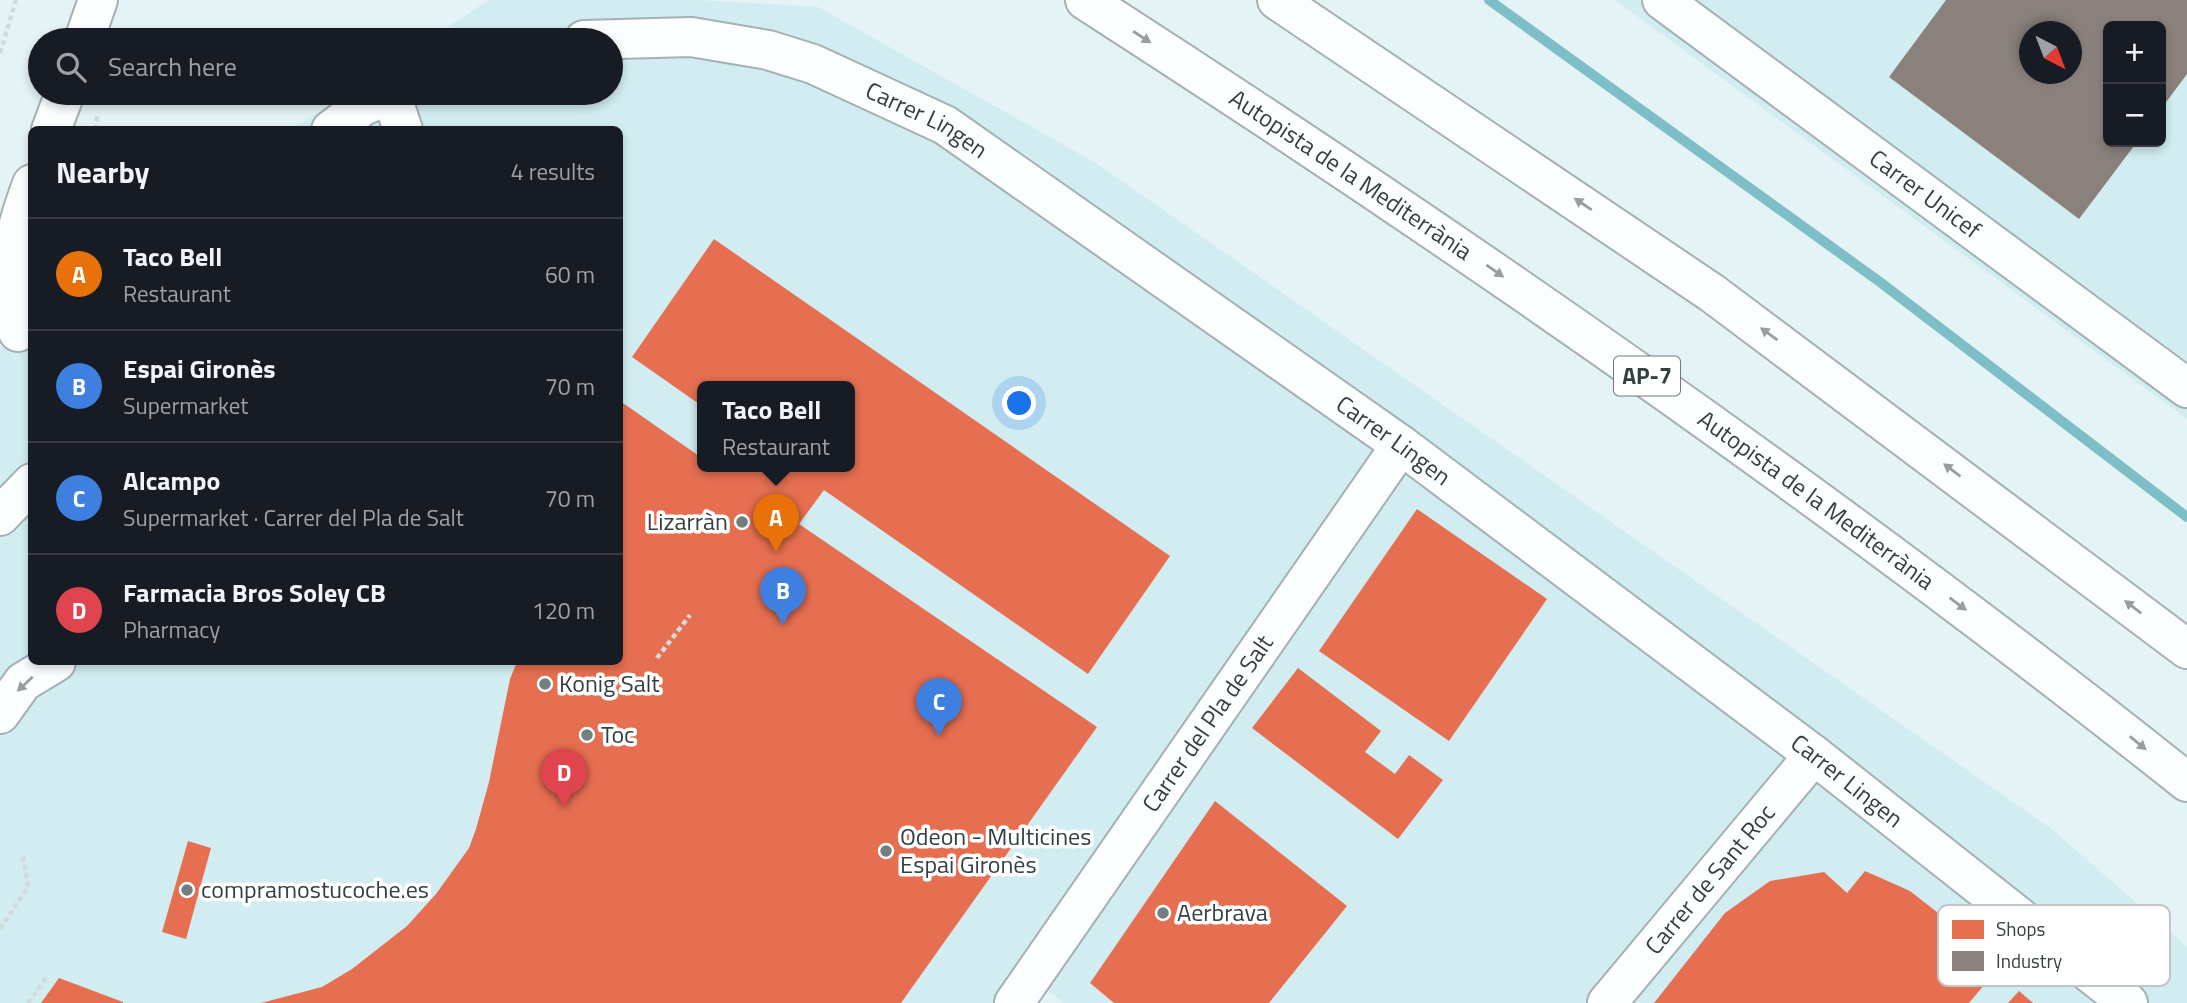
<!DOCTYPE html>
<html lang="en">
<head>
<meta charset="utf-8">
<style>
  :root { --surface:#171b24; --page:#242831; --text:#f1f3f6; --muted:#9ea1a6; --line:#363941; --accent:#ea580c }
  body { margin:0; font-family:"Titillium Web",sans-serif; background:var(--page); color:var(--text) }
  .controls { position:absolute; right:21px; top:21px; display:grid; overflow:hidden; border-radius:10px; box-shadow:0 4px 10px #0003 }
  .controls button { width:63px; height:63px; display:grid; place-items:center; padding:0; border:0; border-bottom:2px solid var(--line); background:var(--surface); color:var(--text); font:35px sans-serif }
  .compass { position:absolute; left:2019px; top:21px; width:63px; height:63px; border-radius:50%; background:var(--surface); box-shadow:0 4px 10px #0003; rotate:138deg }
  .you { position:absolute; left:1020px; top:404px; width:24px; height:24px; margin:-18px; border:5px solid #fff; border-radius:50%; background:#1a73e8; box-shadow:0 0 0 10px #1a73e833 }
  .badge { display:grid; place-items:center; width:46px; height:46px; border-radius:50%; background:var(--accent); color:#fff; font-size:23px; font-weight:700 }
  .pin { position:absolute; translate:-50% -58px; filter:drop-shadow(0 2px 4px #0008) }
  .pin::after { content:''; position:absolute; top:37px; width:24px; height:21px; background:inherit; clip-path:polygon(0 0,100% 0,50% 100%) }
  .popup { position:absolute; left:697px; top:381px; width:158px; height:91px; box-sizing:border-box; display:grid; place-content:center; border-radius:10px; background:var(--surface); filter:drop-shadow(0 2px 5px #0005); font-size:23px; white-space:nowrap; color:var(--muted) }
  .popup b { font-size:26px; color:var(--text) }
  .popup::after { content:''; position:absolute; left:50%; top:100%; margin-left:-14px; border:14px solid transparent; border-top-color:var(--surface) }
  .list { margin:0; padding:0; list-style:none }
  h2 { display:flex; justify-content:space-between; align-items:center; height:91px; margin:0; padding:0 28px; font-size:30px }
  h2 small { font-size:23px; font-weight:400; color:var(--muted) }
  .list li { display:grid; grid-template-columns:46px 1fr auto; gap:21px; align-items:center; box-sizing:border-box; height:112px; padding:0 28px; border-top:2px solid var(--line) }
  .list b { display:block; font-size:26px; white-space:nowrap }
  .list p { margin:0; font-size:23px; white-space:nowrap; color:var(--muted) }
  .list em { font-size:23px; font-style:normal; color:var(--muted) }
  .icon { flex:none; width:38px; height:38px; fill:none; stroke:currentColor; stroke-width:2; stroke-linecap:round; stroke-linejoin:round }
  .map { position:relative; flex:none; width:2187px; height:1003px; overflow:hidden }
  .search { position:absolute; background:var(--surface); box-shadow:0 4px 10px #0003; left:28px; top:28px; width:595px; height:77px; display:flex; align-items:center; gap:18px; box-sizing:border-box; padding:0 24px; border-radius:38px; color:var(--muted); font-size:26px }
  .panel { position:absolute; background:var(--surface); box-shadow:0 4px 10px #0003; left:28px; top:126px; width:595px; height:539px; border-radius:10px }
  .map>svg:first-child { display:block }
</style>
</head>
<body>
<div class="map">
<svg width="2187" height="1003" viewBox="0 0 2187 1003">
  <rect width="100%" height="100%" fill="#e4f3f6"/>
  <g fill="#d1edf1" fill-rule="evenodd">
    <path d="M489 0H699L818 7 1096 163 2053 830 2187 947V1003H1064L1028 974 1007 1003H0V348L31 305 32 662H620V130L292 129 348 93H611V40H428ZM702 386H850V466H702Z"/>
    <path d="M1615 0H2187V419L2002 283ZM2108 26H2161V142H2108ZM2030 32H2072V74H2030Z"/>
  </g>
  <g fill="#e76f51">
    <path d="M714 239 1170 556 1088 674 824 490 799 524 1097 727 901 1003H261L322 987 352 969 407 926 436 894 469 848 476 829 489 782 510 679 517 662H620V401L702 458V466H850V386H702V406L632 357Z"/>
    <path d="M1417 509 1547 599 1449 741 1319 651Z"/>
    <path d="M1298 668 1381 731 1365 752 1395 774 1409 755 1443 780 1398 839 1252 728Z"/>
    <path d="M1215 801 1347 906 1269 1003H1114L1090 983Z"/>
    <path d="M188 841 211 848 186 939 162 932Z"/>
    <path d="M1865 871 1910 891 1956 927 1996 971 1969 1003H1654L1725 913 1770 881 1824 872 1847 893Z"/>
    <path d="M59 978 123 1002V1003H41Z"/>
    <path d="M2019 991 2033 1003H2008Z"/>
  </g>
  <path fill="#8a817c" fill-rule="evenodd" d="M1946 0H2187V74L2161 109V26H2108V142H2137L2079 219 1889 77ZM2030 32H2072V74H2030Z"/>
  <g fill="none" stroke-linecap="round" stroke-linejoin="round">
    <path stroke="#7ebec7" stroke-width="10" d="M1489 0 1880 282 2187 517"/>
    <g stroke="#a4b0b2" stroke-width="42">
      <g id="minor">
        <path id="s1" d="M1662 0 2187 388"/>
        <path d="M84 40 98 0"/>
        <path id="s2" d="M584 40 691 37 768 50 813 64 945 125 1401 445 1814 755 2128 1003"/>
        <path d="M391 94 403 130"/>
        <path d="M51 130 65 93"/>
        <path d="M331 130 363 106 394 93"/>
        <path d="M18 332C6 270 10 243 32 184"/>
        <path d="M0 516 32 483"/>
        <path d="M0 714 23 682 56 662"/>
        <path id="s3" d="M1014 1003 1401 445"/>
        <path id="s4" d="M1607 1003 1814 755"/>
      </g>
    </g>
    <g stroke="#a4b0b2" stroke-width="42">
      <g id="highway">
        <path id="s5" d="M1085 0C1464 244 1834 501 2187 782"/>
        <path d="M1277 0 1712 293 2187 649"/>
      </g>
    </g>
    <g stroke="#d4d9d9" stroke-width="4.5" stroke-dasharray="5 3.5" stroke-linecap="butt">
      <path d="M0 53 16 0"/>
      <path d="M95 130 98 113"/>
      <path d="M657 658 690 615"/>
      <path d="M0 929 28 887 23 856"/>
      <path d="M28 1003 46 978"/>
    </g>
    <use href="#minor" stroke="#fbfdfe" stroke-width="38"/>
    <use href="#highway" stroke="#fbfdfe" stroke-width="38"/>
  </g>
  <defs><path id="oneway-solid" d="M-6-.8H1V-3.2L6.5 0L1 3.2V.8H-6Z" transform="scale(1.75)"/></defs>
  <g fill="#989ea0">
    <use href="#oneway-solid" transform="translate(1142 37) rotate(33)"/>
    <use href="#oneway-solid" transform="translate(1583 204) rotate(-146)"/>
    <use href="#oneway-solid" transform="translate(1495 271) rotate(35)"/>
    <use href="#oneway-solid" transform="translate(1769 334) rotate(-144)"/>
    <use href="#oneway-solid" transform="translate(1952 470) rotate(-143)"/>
    <use href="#oneway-solid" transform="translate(1958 604) rotate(37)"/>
    <use href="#oneway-solid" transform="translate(2133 607) rotate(-142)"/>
    <use href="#oneway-solid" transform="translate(25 684) rotate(137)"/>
    <use href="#oneway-solid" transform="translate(2138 743) rotate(39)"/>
  </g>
  <g fill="#727e80" stroke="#fff" stroke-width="2.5">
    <circle cx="742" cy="522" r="7"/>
    <circle cx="545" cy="684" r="7"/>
    <circle cx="587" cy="735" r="7"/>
    <circle cx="886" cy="851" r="7"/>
    <circle cx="187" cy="890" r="7"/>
    <circle cx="1163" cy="913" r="7"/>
  </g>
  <g text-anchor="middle" stroke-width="7" stroke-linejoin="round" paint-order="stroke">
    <rect fill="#fff" stroke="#71797a" stroke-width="2" x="1614" y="356.5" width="66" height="39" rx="5"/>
    <g font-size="23" font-weight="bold" fill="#343f41">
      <text x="1647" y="384">AP-7</text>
    </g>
    <g font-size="24" fill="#343f41" stroke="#fff">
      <text dy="8" stroke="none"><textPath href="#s2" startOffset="359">Carrer Lingen</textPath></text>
      <text dy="8" stroke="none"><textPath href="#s5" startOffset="318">Autopista de la Mediterrània</textPath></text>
      <text dy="8" stroke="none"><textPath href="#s1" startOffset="327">Carrer Unicef</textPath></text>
      <text dy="8" stroke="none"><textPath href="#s2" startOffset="926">Carrer Lingen</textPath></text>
      <text dy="8" stroke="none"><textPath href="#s5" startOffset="886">Autopista de la Mediterrània</textPath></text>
      <text dy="8" stroke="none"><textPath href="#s3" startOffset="340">Carrer del Pla de Salt</textPath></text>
      <text dy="8" stroke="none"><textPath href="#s2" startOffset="1493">Carrer Lingen</textPath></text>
      <text dy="8" stroke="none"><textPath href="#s4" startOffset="161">Carrer de Sant Roc</textPath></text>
    </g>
    <g font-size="24" fill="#343f41" stroke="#fff" text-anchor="start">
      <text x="728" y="530" text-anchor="end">Lizarràn</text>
      <text x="559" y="692">Konig Salt</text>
      <text x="601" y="743">Toc</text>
      <text x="900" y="845">Odeon - Multicines<tspan x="900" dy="28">Espai Gironès</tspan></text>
      <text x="201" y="898">compramostucoche.es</text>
      <text x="1177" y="921">Aerbrava</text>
    </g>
  </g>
  <rect x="1938" y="905" width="232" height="81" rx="10" fill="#fff" stroke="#c2c5c6" stroke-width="2"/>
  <rect x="1952" y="920" width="32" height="19" fill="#e76f51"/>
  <rect x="1952" y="951" width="32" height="20" fill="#8a817c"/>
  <g font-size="19" fill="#343f41">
    <text x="1996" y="936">Shops</text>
    <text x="1996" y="968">Industry</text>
  </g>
</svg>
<div class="controls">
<button>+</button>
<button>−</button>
</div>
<svg class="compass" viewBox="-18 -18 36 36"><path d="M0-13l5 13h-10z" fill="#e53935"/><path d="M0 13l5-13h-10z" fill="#9ea1a6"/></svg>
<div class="you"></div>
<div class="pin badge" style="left:776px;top:552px;background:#e8710a">A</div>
<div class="popup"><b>Taco Bell</b>Restaurant</div>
<div class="pin badge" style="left:783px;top:625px;background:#3f7fe0">B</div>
<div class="pin badge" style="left:939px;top:736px;background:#3f7fe0">C</div>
<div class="pin badge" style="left:564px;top:807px;background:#e0444e">D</div>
<div class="search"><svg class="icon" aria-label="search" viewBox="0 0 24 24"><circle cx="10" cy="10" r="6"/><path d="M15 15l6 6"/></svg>Search here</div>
<section class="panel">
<h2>Nearby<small>4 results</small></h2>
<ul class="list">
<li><span class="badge" style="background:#e8710a">A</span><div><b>Taco Bell</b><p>Restaurant</p></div><em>60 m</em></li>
<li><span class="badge" style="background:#3f7fe0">B</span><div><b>Espai Gironès</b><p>Supermarket</p></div><em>70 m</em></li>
<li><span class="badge" style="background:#3f7fe0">C</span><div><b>Alcampo</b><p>Supermarket · Carrer del Pla de Salt</p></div><em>70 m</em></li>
<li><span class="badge" style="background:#e0444e">D</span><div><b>Farmacia Bros Soley CB</b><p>Pharmacy</p></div><em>120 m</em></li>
</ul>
</section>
</div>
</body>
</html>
